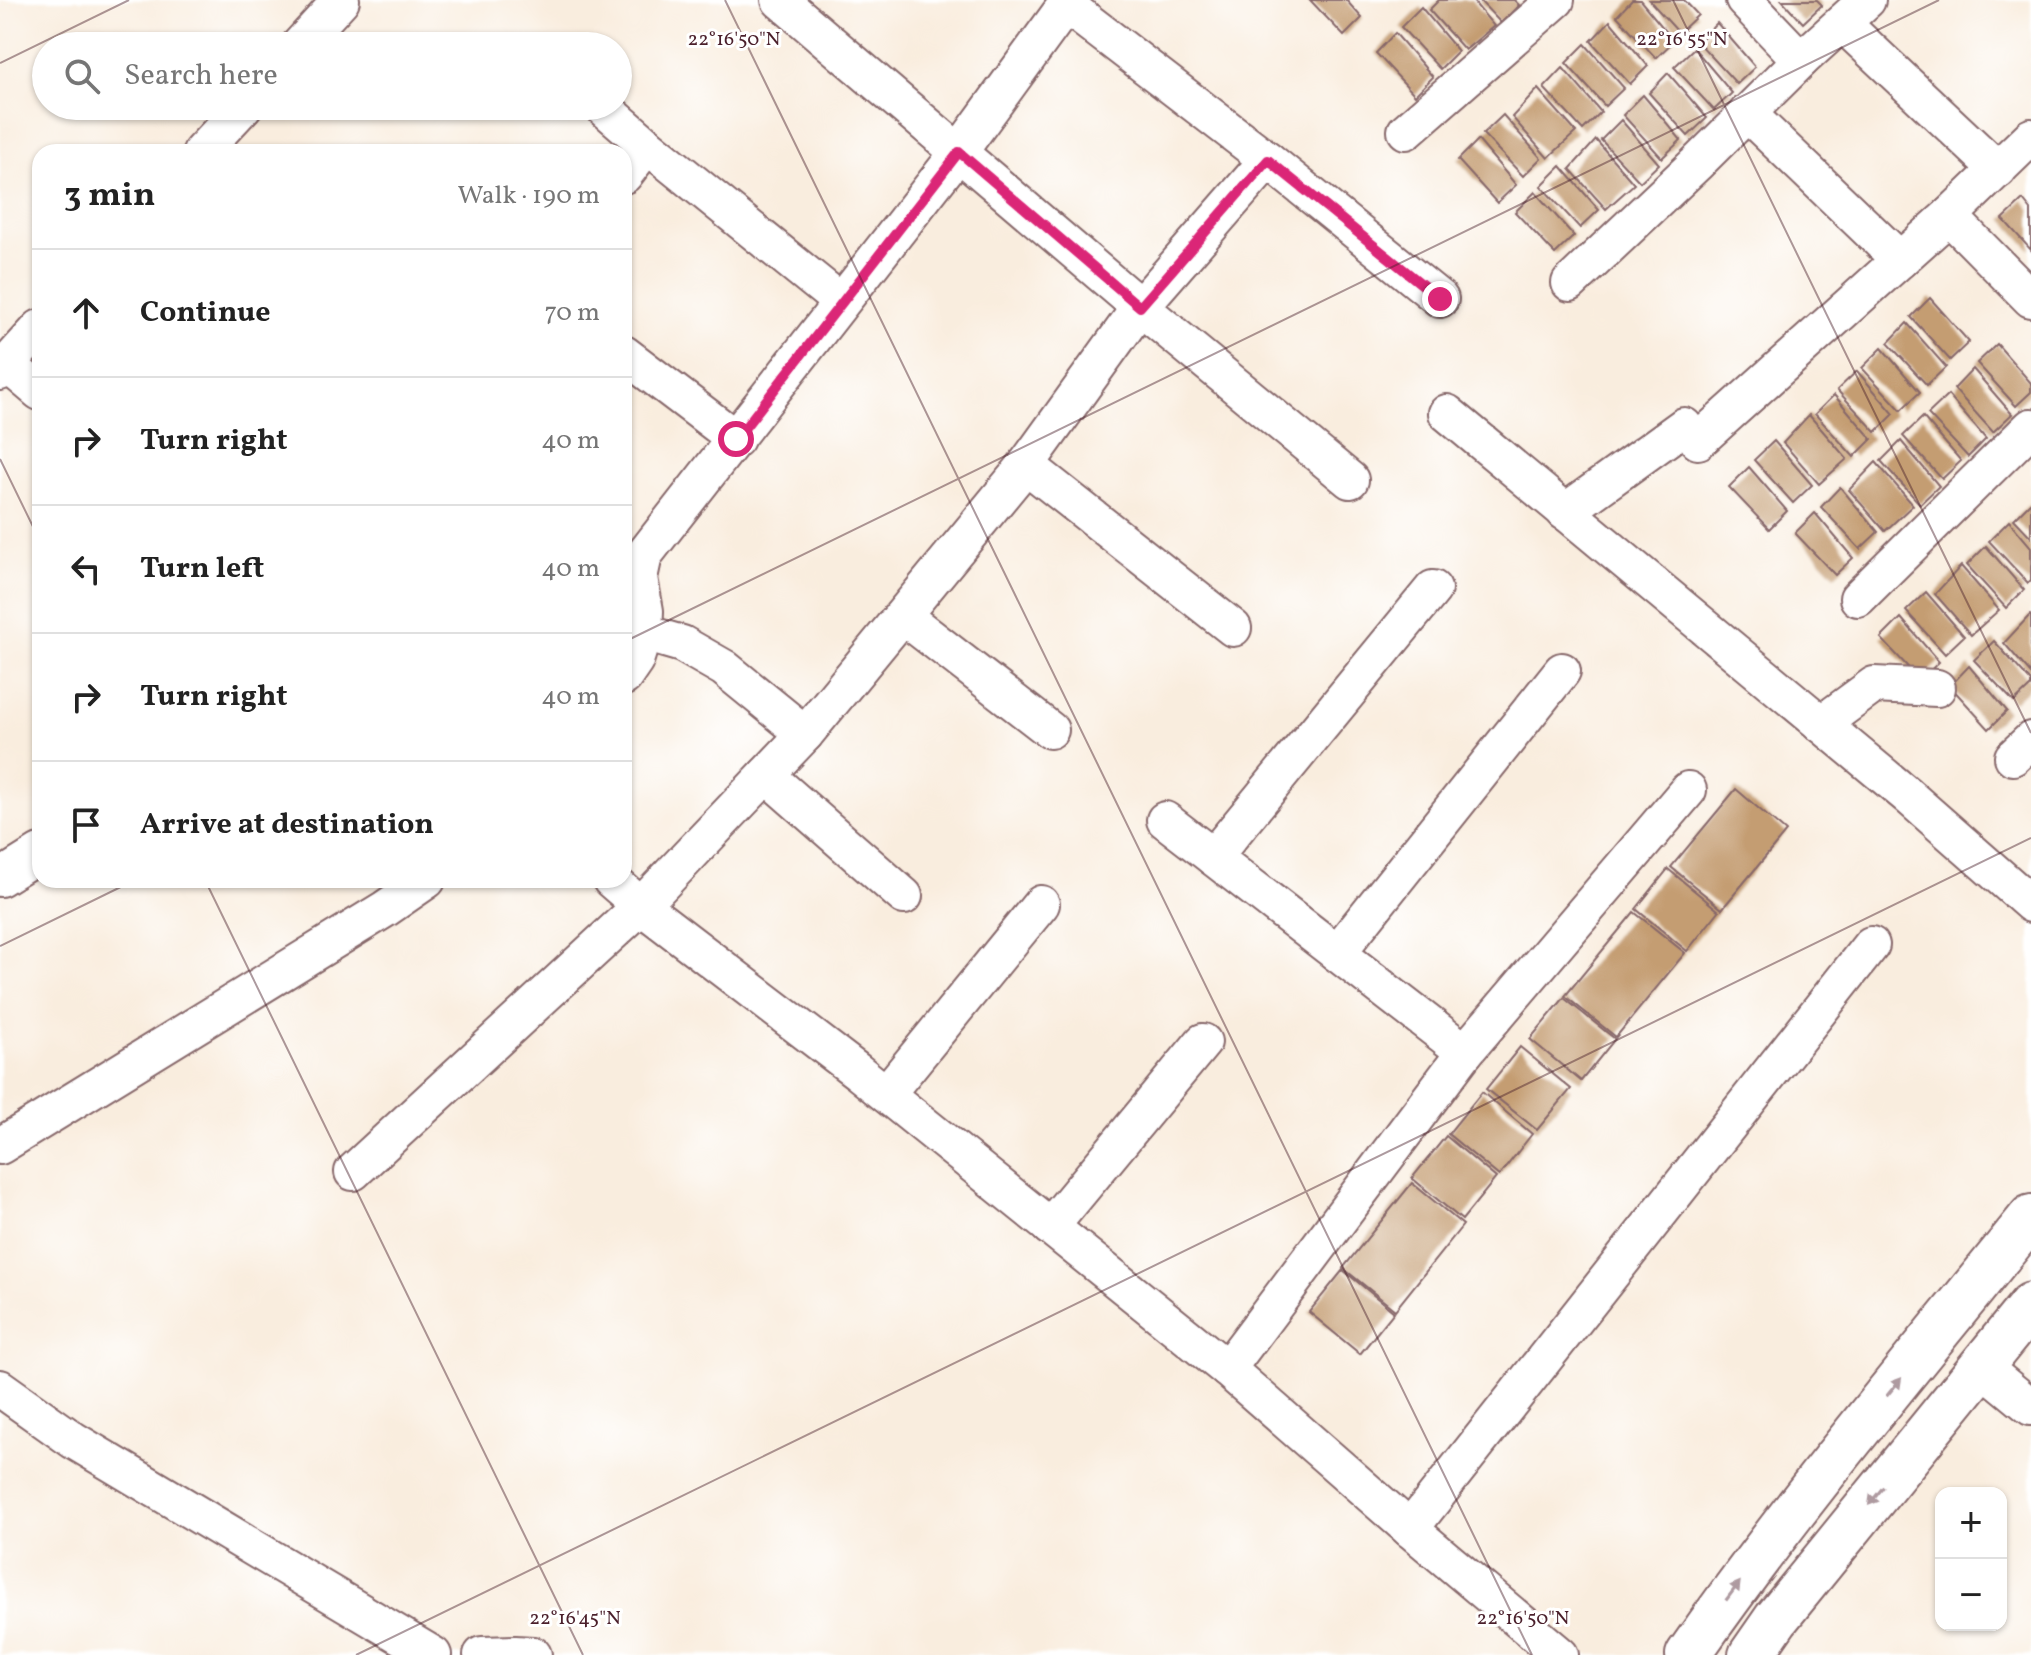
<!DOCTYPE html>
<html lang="en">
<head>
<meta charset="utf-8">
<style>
  :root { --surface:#fff; --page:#f6f6f6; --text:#222; --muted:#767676; --line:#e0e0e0 }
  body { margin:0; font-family:Vollkorn,serif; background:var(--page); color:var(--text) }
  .controls { position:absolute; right:24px; bottom:24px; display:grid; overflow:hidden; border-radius:16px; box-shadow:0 2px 6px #0004 }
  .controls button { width:72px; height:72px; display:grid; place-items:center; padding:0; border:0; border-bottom:2px solid var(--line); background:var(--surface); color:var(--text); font:40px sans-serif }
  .stop { position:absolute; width:24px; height:24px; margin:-18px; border:6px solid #db2777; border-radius:50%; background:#fff }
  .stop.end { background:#db2777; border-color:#fff; box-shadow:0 2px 8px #0008 }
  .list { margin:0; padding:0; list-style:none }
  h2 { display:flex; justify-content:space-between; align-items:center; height:104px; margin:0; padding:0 32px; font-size:34px }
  h2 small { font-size:26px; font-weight:400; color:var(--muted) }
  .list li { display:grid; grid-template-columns:52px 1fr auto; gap:24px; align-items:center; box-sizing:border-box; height:128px; padding:0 32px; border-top:2px solid var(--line) }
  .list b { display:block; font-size:30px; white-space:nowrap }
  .list em { font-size:26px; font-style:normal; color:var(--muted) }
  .icon { flex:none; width:44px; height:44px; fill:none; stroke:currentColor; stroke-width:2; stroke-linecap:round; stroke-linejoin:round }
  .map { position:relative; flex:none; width:2031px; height:1655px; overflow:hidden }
  .search { position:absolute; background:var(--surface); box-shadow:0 2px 6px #0004; left:32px; top:32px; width:600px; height:88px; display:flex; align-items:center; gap:20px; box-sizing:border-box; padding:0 28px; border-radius:44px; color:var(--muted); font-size:30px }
  .panel { position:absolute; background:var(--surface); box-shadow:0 2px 6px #0004; left:32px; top:144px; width:600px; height:744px; border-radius:24px }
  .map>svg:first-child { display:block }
</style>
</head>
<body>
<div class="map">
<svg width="2031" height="1655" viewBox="0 0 2031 1655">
  <rect width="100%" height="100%" fill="#fff"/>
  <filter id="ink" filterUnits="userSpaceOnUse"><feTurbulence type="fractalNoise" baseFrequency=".0125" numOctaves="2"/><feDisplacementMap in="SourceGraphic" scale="16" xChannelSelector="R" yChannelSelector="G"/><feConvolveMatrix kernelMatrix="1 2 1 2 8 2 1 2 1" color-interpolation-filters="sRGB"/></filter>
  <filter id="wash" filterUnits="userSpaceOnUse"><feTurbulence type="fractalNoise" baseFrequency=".006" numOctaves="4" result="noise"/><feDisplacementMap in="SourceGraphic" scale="32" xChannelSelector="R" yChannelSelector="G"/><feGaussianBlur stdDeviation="1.8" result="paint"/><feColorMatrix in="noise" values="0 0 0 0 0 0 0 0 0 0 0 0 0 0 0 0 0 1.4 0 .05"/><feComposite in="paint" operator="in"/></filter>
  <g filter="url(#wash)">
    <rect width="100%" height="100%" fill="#f9edde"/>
    <g id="blocks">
      <g fill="#c49d72">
        <path d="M1310 0H1346L1362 18 1344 36Z"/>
        <path d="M1439 0H1472L1494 26 1465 50 1429 10Z"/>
        <path d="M1479 0H1514L1519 5 1501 23Z"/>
        <path d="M1632 0H1640L1674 41 1656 58 1617 16Z"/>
        <path d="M1649 0H1684L1698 15 1679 33Z"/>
        <path d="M1782 0H1817L1822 5 1803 23Z"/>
        <path d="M1421 7 1458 51 1440 69 1401 27Z"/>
        <path d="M1610 21 1648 66 1630 84 1591 41Z"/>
        <path d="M1717 23 1755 67 1737 84 1698 42Z"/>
        <path d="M1395 33 1433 77 1415 95 1376 53Z"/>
        <path d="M1585 44 1624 88 1605 106 1566 63Z"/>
        <path d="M1694 48 1732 93 1714 110 1674 67Z"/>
        <path d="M1563 68 1601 112 1583 130 1544 88Z"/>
        <path d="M1668 73 1707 118 1688 136 1649 93Z"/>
        <path d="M1538 89 1576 132 1548 158 1512 117Z"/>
        <path d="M1643 95 1681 140 1662 158 1623 115Z"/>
        <path d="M1503 115 1541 158 1523 176 1483 134Z"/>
        <path d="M1621 120 1659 164 1640 182 1601 140Z"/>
        <path d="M1478 140 1516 185 1497 203 1458 160Z"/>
        <path d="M1596 140 1634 184 1606 209 1570 169Z"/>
        <path d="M1561 166 1599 210 1580 228 1541 186Z"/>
        <path d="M1535 192 1574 236 1555 254 1515 212Z"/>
        <path d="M2023 200 2031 210V250L2003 219Z"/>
        <path d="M1930 298 1969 342 1950 360 1911 317Z"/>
        <path d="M1907 323 1946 367 1927 385 1888 343Z"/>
        <path d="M1997 344 2031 383V392L2016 406 1977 363Z"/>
        <path d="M1882 348 1920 392 1901 410 1862 368Z"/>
        <path d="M1973 369 2012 414 1993 432 1954 389Z"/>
        <path d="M1857 371 1894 414 1876 432 1837 390Z"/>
        <path d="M1834 395 1872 439 1854 457 1815 414Z"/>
        <path d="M1948 395 1986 439 1968 457 1928 414Z"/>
        <path d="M1809 415 1847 459 1819 484 1783 443Z"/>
        <path d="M1923 417 1961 461 1942 479 1903 436Z"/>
        <path d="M1774 441 1812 485 1793 503 1754 460Z"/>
        <path d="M1901 441 1939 486 1920 504 1881 461Z"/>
        <path d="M1876 462 1913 505 1885 531 1849 490Z"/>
        <path d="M1749 467 1787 511 1769 529 1729 487Z"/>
        <path d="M1840 487 1878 532 1860 549 1821 507Z"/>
        <path d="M2031 502V537L2014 519Z"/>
        <path d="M1815 513 1853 558 1835 575 1795 533Z"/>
        <path d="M2009 521 2031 547V580L2028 583 1989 541Z"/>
        <path d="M1986 546 2024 590 2006 608 1967 565Z"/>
        <path d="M1961 566 1999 610 1971 635 1935 594Z"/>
        <path d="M1926 592 1964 636 1945 654 1906 611Z"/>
        <path d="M2030 615 2031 616V674L2004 643Z"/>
        <path d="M1901 618 1939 662 1920 680 1881 638Z"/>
        <path d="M1994 641 2031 682V686L2014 702 1974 660Z"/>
        <path d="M1969 666 2007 711 1989 729 1950 686Z"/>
        <path d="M1736 789 1786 832 1722 909 1671 867Z"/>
        <path d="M1668 869 1719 911 1687 951 1636 909Z"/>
        <path d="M1634 912 1685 953 1616 1037 1565 996Z"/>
        <path d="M1564 998 1615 1039 1581 1081 1530 1039Z"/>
        <path d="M1520 1047 1571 1089 1537 1130 1486 1089Z"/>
        <path d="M1482 1092 1532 1134 1499 1176 1448 1134Z"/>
        <path d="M1446 1136 1496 1178 1462 1220 1412 1178Z"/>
        <path d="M1412 1183 1463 1225 1395 1310 1343 1268Z"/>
        <path d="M1343 1270 1394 1312 1360 1354 1309 1312Z"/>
      </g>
    </g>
  </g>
  <g filter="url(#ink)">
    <use href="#blocks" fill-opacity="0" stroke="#87676a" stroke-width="2"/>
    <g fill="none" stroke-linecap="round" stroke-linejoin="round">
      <g stroke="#87676a" stroke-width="40">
        <g id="minor">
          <path d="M780 0 1140 307 1350 480"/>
          <path d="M1744 0 1801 60 1867 0"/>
          <path d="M1842 23 1998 170"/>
          <path d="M299 46 341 0"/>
          <path d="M602 106 647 145"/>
          <path d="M1747 113 1900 260"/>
          <path d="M1406 131 1556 0"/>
          <path d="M201 152 244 106"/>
          <path d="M624 175 647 145 841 302"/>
          <path d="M1949 216 2031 299"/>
          <path d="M1570 283 1696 164 1801 60"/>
          <path d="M624 354 736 439"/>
          <path d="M7 364 40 392"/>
          <path d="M0 372 40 328"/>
          <path d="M1447 413 1907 795 2031 904"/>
          <path d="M1698 441 1949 216 2031 137"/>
          <path d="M1026 465 1233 628"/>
          <path d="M1565 512 1684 426"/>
          <path d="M1858 598 2031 427"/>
          <path d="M903 616 1050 730"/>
          <path d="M644 633 682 644 724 668 805 734"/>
          <path d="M624 677 635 661 644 633 645 611 639 578 644 555 959 152 1066 5 1268 160 1440 299"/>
          <path d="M1821 724 1874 685 1937 688"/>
          <path d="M2013 757 2031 740"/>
          <path d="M766 775 904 896"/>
          <path d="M1165 820 1213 857"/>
          <path d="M0 878 40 853"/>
          <path d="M611 880 641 906 857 1071 1227 1369 1410 1529 1560 1655"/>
          <path d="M1337 953 1562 671"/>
          <path d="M1465 1052 1688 790"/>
          <path d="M886 1094 1041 904"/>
          <path d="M0 1146 385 909 427 880"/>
          <path d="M353 1172 641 906 805 734 1026 465 1140 307 1268 160"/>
          <path d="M1050 1227 1203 1042"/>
          <path d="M1981 1366 2031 1407"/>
          <path d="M1227 1369 1465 1052 1213 857 1433 589"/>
          <path d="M0 1388 73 1440 433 1655"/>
          <path d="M1410 1529 1871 945"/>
          <path d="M482 1655 515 1654 533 1655"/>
        </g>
      </g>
      <g stroke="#87676a" stroke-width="48">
        <g id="tertiary">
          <path d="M1688 1655C1794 1503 1915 1361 2031 1217"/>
          <path d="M1751 1655 1776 1619 2031 1305"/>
        </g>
      </g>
      <use href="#minor" stroke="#fff" stroke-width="36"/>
      <use href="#tertiary" stroke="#fff" stroke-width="44"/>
    </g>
    <defs><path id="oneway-solid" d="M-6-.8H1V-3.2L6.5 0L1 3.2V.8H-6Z" transform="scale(2)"/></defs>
    <g fill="#ae9aa0">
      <use href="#oneway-solid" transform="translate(1894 1387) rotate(-51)"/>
      <use href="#oneway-solid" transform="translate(1876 1496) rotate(129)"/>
      <use href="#oneway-solid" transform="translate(1733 1591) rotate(-53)"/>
    </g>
  </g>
  <g fill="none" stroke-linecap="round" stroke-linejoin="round" filter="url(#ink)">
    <path stroke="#db2777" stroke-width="10" d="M736 439 959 152 1140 307 1268 160 1440 299"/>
  </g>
  <path fill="none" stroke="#4a1f2b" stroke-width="2" stroke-opacity="0.45" d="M725 0 1532 1655M1673 0 2031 733M0 63 129 0M0 459 40 541M624 642 1939 0M205 880 583 1655M0 946 135 880M356 1655 2031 838"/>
  <g font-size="20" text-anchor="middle" fill="#4a1f2b" stroke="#fff" stroke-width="6" stroke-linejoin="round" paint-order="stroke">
    <text x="734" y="45">22°16'50"N</text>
    <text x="1682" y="45">22°16'55"N</text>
    <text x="575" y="1624">22°16'45"N</text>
    <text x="1523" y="1624">22°16'50"N</text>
  </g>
</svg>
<div class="controls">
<button>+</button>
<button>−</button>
</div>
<div class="stop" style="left:736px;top:439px"></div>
<div class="stop end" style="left:1440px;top:299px"></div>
<div class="search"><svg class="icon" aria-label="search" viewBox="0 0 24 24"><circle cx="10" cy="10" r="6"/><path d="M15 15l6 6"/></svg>Search here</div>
<section class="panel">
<h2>3 min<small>Walk · 190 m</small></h2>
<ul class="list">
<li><svg class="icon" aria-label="ahead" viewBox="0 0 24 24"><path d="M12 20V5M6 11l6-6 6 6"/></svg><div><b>Continue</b></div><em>70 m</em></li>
<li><svg class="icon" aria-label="right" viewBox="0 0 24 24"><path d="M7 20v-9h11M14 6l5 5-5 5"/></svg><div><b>Turn right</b></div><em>40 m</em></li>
<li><svg class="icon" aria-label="left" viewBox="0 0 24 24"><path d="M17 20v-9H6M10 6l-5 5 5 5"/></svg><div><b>Turn left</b></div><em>40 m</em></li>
<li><svg class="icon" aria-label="right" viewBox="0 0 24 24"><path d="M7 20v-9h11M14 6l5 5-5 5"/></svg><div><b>Turn right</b></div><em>40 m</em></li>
<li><svg class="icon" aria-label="arrive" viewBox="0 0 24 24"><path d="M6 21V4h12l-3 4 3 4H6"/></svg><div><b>Arrive at destination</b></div></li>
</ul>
</section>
</div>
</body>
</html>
